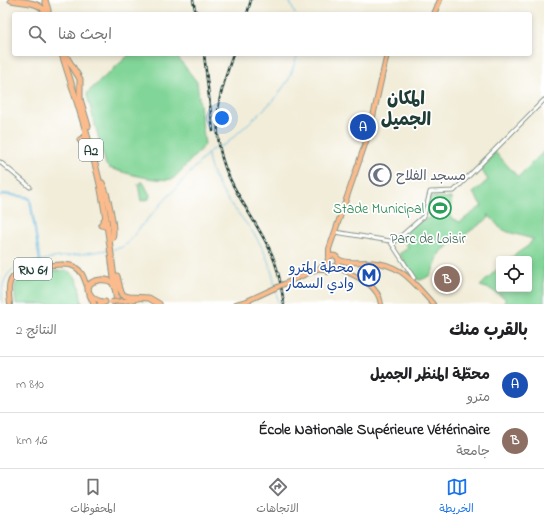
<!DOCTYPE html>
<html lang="ar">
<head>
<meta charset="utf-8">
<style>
  :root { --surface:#fff; --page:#f2f2f2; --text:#202124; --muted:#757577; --line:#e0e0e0; --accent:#1a73e8 }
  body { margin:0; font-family:"Indie Flower","Playpen Sans Arabic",sans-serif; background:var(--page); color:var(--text); direction:rtl }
  .controls { position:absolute; right:12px; bottom:12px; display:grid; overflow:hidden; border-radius:4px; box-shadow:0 2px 6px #0003 }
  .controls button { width:36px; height:36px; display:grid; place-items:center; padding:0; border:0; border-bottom:1px solid var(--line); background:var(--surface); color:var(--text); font:20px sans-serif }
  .you { position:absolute; left:222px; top:118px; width:14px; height:14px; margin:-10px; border:3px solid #fff; border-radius:50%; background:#1a73e8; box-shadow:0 0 0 6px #1a73e833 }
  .badge { display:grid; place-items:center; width:26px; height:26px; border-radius:50%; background:var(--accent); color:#fff; font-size:13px; font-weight:700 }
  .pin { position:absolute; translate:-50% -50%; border:2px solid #fff; box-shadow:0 1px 4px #0006 }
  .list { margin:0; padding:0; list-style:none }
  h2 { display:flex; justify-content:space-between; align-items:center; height:52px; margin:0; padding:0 16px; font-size:17px }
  h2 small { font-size:13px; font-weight:400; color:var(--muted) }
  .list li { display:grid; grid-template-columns:26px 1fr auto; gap:12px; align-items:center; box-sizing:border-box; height:56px; padding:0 16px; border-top:1px solid var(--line) }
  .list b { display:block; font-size:15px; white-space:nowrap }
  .list p { margin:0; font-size:13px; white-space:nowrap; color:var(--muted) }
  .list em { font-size:13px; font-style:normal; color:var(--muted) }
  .icon { flex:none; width:22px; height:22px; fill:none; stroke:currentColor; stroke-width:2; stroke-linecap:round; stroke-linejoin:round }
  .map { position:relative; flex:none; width:544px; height:304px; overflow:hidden; direction:ltr }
  .search { position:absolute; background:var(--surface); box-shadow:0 2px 6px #0003; left:12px; right:12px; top:12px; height:44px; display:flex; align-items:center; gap:10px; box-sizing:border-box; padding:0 14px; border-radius:4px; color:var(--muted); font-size:15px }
  .sheet { height:164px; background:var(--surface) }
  nav { display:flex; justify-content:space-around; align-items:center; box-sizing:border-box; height:56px; border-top:1px solid var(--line); background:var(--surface); font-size:11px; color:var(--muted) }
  nav a { display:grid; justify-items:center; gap:2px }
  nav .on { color:var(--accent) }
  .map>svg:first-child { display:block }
</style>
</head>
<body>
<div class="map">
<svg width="544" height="304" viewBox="0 0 544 304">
  <rect width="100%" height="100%" fill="#fff"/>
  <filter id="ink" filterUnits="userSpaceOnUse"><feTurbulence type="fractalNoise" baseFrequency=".025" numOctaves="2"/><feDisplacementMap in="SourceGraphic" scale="8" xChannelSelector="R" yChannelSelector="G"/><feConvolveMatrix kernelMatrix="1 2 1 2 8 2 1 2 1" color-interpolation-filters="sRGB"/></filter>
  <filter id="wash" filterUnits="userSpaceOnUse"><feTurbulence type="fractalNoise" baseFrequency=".012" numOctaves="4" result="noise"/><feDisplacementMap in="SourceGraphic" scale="16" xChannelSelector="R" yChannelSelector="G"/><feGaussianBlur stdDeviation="0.9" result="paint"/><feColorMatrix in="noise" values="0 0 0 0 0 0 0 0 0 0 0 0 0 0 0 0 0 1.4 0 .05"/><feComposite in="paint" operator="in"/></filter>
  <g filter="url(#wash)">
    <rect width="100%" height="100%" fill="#f2edd9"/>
    <g fill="#82d598" stroke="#508966">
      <path d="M130 54H175L197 82 205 145 173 179C156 182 125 173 109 168L106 165 87 95 88 92Z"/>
      <path d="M494 151 518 177 544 151V304H505V298L490 289 480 286 499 267V289H529V259H510V258L528 246 533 239 508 232 500 228 488 214 489 218 440 252 431 275C428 276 423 280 419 280 413 279 403 259 399 254L408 248 402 236 418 221 430 218 429 197 451 198V218L460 222 482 206 473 193 488 180 479 166Z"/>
      <path d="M141 182H143L150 195 149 199 141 201 138 184 140 185Z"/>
      <path d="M64 270C81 274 79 290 82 304H16C15 297 13 288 17 282 24 272 52 272 64 270Z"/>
    </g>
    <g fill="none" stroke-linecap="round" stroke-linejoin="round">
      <g stroke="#64b9e1" stroke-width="1">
        <path d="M289 0 295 14"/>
        <path d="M208 155C212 188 238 210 256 237 265 251 272 269 275 286"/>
        <path d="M113 249 120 248 127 244 142 225 211 150 226 144 275 99 289 79 298 54"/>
        <path d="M276 289 278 304"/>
        <path d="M3 304 2 294 3 285 5 279 9 273 18 265 53 258 107 250"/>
      </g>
      <path stroke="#64b9e1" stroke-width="2" d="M0 196 3 194 26 197 30 199 40 261"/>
    </g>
  </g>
  <g filter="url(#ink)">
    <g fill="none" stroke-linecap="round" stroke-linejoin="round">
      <g stroke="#889586" stroke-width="5">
        <g id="minor">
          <path d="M0 162 30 187"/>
          <path d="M335 232 390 241 414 278"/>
          <path d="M392 244 424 216 430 192 454 191 544 100"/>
        </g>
      </g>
      <g stroke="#889586" stroke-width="6">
        <g id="major">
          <path d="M434 14 440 0"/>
          <circle cx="333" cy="261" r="5.5"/>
          <path d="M329 257V249L370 130 387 54"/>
          <path d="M338 259C346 264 359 262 368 262 401 263 413 282 433 304"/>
          <path d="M337 265 341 269C357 277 378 284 381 304"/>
          <path d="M320 269H324L328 272"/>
          <path d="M284 284 324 266H330"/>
          <path d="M124 301 137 299"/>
          <path d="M10 304C9 295 7 284 13 277 21 268 64 261 75 267 91 276 81 299 105 302"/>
          <path d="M236 304 247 301 273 289"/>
        </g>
      </g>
      <g stroke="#889586" stroke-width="7">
        <g id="highway">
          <path d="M11 0C31 4 34 0 49 14"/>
          <path d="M45 0 48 10"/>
          <path d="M62 54C75 96 89 137 99 180 108 221 112 262 117 304"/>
          <path d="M66 56 80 79V98"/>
          <path d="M80 99 88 126"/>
          <path d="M80 140 85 137 86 131"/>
          <path d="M102 183C107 192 116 230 112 238"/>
          <path d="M106 217 101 225 108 227"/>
          <path d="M117 276 120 289 123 295 129 297 149 298 159 304"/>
          <path d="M88 290 89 285C94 279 107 278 113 283L114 287"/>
          <path d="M90 295 94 304"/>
          <path d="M100 304 105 302"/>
        </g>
      </g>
      <use href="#minor" stroke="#fff" stroke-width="3"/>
      <use href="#major" stroke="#fbbb8c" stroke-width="4"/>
      <use href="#highway" stroke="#fbbb8c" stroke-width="5"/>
      <g stroke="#1f3d34" stroke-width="2.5">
        <g id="rail">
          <path d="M193 0 196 14"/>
          <path d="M247 14 251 0"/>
          <path d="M204 54 213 131"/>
          <path d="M233 54C227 74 219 93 218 113 213 172 245 200 269 248 278 266 281 285 284 304"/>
        </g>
      </g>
      <use href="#rail" stroke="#fff" stroke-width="1" stroke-dasharray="3" stroke-linecap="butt"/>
      <g stroke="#889586" stroke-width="6" stroke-linecap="butt">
        <g id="major-bridge">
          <path d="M273 289 284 284"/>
          <path d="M111 302 124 301"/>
        </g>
      </g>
      <use href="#major-bridge" stroke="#fbbb8c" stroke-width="4"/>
    </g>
  </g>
  <defs>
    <g id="mosque-ring" transform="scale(1.15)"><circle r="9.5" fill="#fff" stroke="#6b7280" stroke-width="1.5"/><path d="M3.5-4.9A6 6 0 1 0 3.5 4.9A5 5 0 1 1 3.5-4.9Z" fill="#6b7280"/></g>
    <g id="stadium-ring" transform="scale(1.15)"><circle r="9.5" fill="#fff" stroke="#2e9e5b" stroke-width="1.5"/><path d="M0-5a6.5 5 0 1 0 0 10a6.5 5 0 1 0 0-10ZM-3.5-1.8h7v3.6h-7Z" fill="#2e9e5b"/></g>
    <g id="metro-ring" transform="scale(1.15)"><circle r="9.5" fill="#fff" stroke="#1a4fb4" stroke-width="1.5"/><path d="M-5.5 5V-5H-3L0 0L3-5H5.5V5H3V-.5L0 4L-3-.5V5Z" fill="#1a4fb4"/></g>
  </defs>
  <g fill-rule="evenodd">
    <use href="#mosque-ring" x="380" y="175"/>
    <use href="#stadium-ring" x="440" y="208"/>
    <use href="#metro-ring" x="369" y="275"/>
  </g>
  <g text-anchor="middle" stroke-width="3.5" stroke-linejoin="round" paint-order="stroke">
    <g fill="#fff" stroke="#627771" stroke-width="1">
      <rect x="79" y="139" width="24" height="22" rx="3"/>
      <rect x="14" y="258" width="38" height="22" rx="3"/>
    </g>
    <g font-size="13" font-weight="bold" fill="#1f3d34">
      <text x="91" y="155">A2</text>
      <text x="33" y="274">RN 61</text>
    </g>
    <g font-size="14" fill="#5b616d" stroke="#fff" text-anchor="start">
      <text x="396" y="180">مسجد الفلاح</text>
    </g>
    <g font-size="14" fill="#27864d" stroke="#fff" text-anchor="end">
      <text x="424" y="213">Stade Municipal</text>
    </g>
    <g font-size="14" fill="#38634d" stroke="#fff">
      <text x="428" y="243">Parc de Loisir</text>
    </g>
    <g font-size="14" fill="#164399" stroke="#fff" text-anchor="end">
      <text x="354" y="272">محطة المترو<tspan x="354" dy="16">وادي السمار</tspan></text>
    </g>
    <g font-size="18" font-weight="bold" fill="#1f3d34" stroke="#fff">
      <text x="406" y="104">المكان<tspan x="406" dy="21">الجميل</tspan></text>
    </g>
  </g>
</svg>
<div class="controls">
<button><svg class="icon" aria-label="locate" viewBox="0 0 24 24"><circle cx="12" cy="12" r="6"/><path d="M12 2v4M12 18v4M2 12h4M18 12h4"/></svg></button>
</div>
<div class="you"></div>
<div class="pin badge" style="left:363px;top:127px;background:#1a4fb4">A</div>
<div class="pin badge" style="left:447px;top:279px;background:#8d6e63">B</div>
<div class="search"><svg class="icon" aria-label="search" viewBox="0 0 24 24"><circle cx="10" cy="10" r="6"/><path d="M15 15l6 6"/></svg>ابحث هنا</div>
</div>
<section class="sheet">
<h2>بالقرب منك<small>النتائج: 2</small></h2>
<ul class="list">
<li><span class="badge" style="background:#1a4fb4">A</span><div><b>محطّة المنظر الجميل</b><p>مترو</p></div><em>810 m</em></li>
<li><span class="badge" style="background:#8d6e63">B</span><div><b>École Nationale Supérieure Vétérinaire</b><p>جامعة</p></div><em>1.6 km</em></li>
</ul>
</section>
<nav>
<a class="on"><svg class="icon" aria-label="map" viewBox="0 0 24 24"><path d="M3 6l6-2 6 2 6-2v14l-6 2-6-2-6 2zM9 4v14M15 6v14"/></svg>الخريطة</a>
<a><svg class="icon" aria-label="directions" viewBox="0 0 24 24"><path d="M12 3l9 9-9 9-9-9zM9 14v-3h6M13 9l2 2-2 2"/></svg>الاتجاهات</a>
<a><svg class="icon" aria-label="saved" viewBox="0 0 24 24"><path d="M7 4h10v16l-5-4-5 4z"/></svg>المحفوظات</a>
</nav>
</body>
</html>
